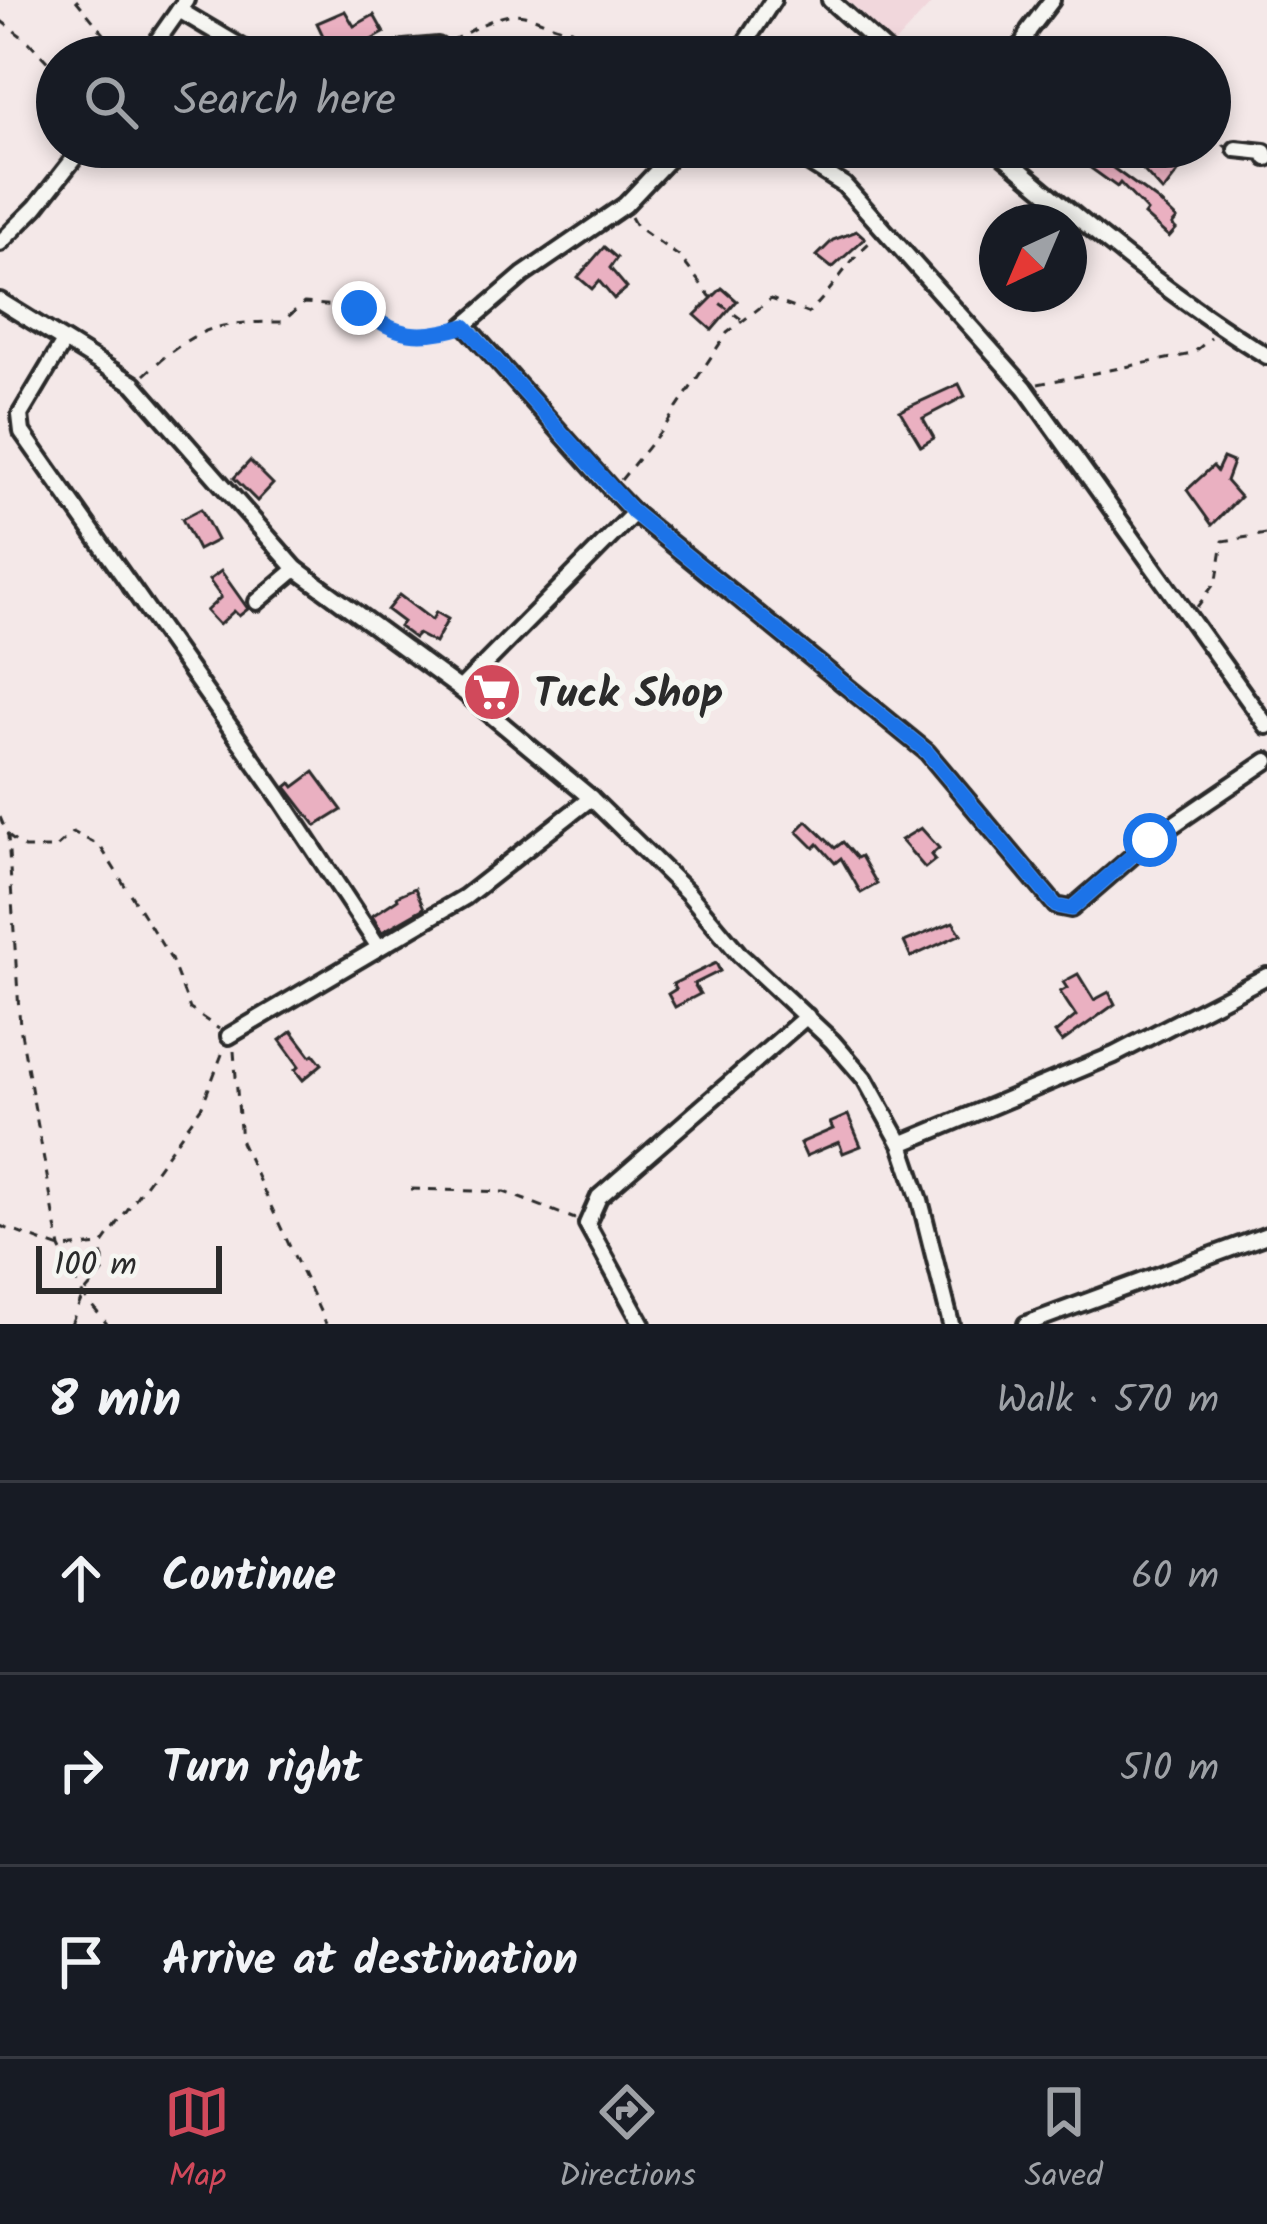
<!DOCTYPE html>
<html lang="en">
<head>
<meta charset="utf-8">
<style>
  :root { --surface:#171b24; --page:#20242c; --text:#f1f3f6; --muted:#9ea1a6; --line:#363941; --accent:#d1495b }
  body { margin:0; font-family:Kalam,sans-serif; background:var(--page); color:var(--text) }
  .compass { position:absolute; left:979px; top:204px; width:108px; height:108px; border-radius:50%; background:var(--surface); box-shadow:0 6px 18px #0003; rotate:224deg }
  .scale { position:absolute; left:36px; bottom:30px; width:186px; box-sizing:border-box; padding-left:12px; border:6px solid #2b2b2b; border-top:0; font-size:33px; line-height:42px; white-space:nowrap; color:#2b2b2b; -webkit-text-stroke:9px #f6f6f2; paint-order:stroke }
  .stop { position:absolute; width:36px; height:36px; margin:-27px; border:9px solid #1a73e8; border-radius:50%; background:#fff }
  .stop.end { background:#1a73e8; border-color:#fff; box-shadow:0 3px 12px #0008 }
  .list { margin:0; padding:0; list-style:none }
  h2 { display:flex; justify-content:space-between; align-items:center; height:156px; margin:0; padding:0 48px; font-size:51px }
  h2 small { font-size:39px; font-weight:400; color:var(--muted) }
  .list li { display:grid; grid-template-columns:78px 1fr auto; gap:36px; align-items:center; box-sizing:border-box; height:192px; padding:0 48px; border-top:3px solid var(--line) }
  .list b { display:block; font-size:45px; white-space:nowrap }
  .list em { font-size:39px; font-style:normal; color:var(--muted) }
  .icon { flex:none; width:66px; height:66px; fill:none; stroke:currentColor; stroke-width:2; stroke-linecap:round; stroke-linejoin:round }
  .map { position:relative; flex:none; width:1267px; height:1324px; overflow:hidden }
  .search { position:absolute; background:var(--surface); box-shadow:0 6px 18px #0003; left:36px; right:36px; top:36px; height:132px; display:flex; align-items:center; gap:30px; box-sizing:border-box; padding:0 42px; border-radius:66px; color:var(--muted); font-size:45px }
  .sheet { height:732px; background:var(--surface) }
  nav { display:flex; justify-content:space-around; align-items:center; box-sizing:border-box; height:168px; border-top:3px solid var(--line); background:var(--surface); font-size:33px; color:var(--muted) }
  nav a { display:grid; justify-items:center; gap:6px }
  nav .on { color:var(--accent) }
  .map>svg:first-child { display:block }
</style>
</head>
<body>
<div class="map">
<svg width="1267" height="1324" viewBox="0 0 1267 1324">
  <rect width="100%" height="100%" fill="#f4e8e8"/>
  <filter id="ink" filterUnits="userSpaceOnUse"><feTurbulence type="fractalNoise" baseFrequency=".00833" numOctaves="2"/><feDisplacementMap in="SourceGraphic" scale="24" xChannelSelector="R" yChannelSelector="G"/><feConvolveMatrix kernelMatrix="1 2 1 2 8 2 1 2 1" color-interpolation-filters="sRGB"/></filter>
  <g filter="url(#ink)">
    <path fill="#f1d7dc" d="M847 0H935L894 44Z"/>
    <g fill="#eab0c1" stroke="#2b2b2b" stroke-width="3">
      <path d="M345 11 354 26 374 15 384 33 360 46 357 41 331 53 317 23Z"/>
      <path d="M1149 147H1167L1160 158 1179 171 1163 192 1134 160Z"/>
      <path d="M1091 152 1157 200 1177 219 1172 225 1176 229 1169 237 1144 215 1147 211 1120 183 1117 187 1085 164Z"/>
      <path d="M857 231 865 238 832 268 817 256 833 240Z"/>
      <path d="M604 247 617 258 610 268 627 288 614 299 599 281 592 289 578 277Z"/>
      <path d="M722 288 737 301 712 330 695 315Z"/>
      <path d="M959 384 965 396 923 418 934 438 921 446 900 411Z"/>
      <path d="M1223 458 1233 462 1226 481 1240 497 1212 525 1187 490 1213 466 1217 471Z"/>
      <path d="M250 461 273 484 257 501 234 478Z"/>
      <path d="M201 509 217 540 198 550 182 519Z"/>
      <path d="M221 571 248 609 239 616 234 611 219 625 206 611 221 597 209 580Z"/>
      <path d="M399 595 432 620 436 612 448 619 435 643 418 634 414 638 399 627 403 622 387 610Z"/>
      <path d="M314 772 342 810 316 826 286 787 291 783 294 787Z"/>
      <path d="M807 821 835 848 843 842 857 858 861 856 877 884 861 893 841 858 835 863 818 844 814 848 797 831Z"/>
      <path d="M921 828 939 848 931 855 935 860 925 868 901 840Z"/>
      <path d="M415 888 424 908 382 932 372 916 398 899 397 896Z"/>
      <path d="M953 922 961 934 911 957 904 942Z"/>
      <path d="M716 963 720 971 694 984 700 994 675 1007 668 994 676 989 673 984Z"/>
      <path d="M1078 974 1094 1000 1109 992 1115 1004 1062 1042 1055 1033 1076 1016 1060 992 1067 988 1063 982Z"/>
      <path d="M292 1031 311 1056 314 1054 322 1064 303 1080 295 1070 299 1066 280 1040Z"/>
      <path d="M848 1115 861 1146 843 1153 839 1142 806 1156 800 1143 833 1129 830 1123Z"/>
    </g>
    <g fill="none" stroke-linecap="round" stroke-linejoin="round">
      <g stroke="#2b2b2b" stroke-width="22">
        <g id="minor">
          <path d="M830 0 893 57"/>
          <path d="M179 10 258 57"/>
          <path d="M1129 47 1141 57"/>
          <path d="M146 57 186 0"/>
          <path d="M383 57 404 49 438 46"/>
          <path d="M736 57 773 0"/>
          <path d="M1017 57 1029 30 1052 0"/>
          <path d="M680 147 625 205 523 275 465 325 612 490 634 513 927 752 1056 906 1071 909 1151 840 1267 761"/>
          <path d="M784 147 844 185 1025 388 1267 726"/>
          <path d="M993 147C1081 221 1168 296 1267 356"/>
          <path d="M1236 149 1264 152 1267 158"/>
          <path d="M0 243 36 207 83 147"/>
          <path d="M0 301 134 384 296 569 460 689 591 798 687 892 740 955 832 1041 865 1079 901 1144 920 1200 951 1324"/>
          <path d="M63 343 20 415 22 432 280 798 378 946"/>
          <path d="M257 602 296 569"/>
          <path d="M460 689 634 513"/>
          <path d="M229 1036 465 897 591 798"/>
          <path d="M901 1144 1114 1055 1267 976"/>
          <path d="M642 1324 587 1224 599 1197 807 1016"/>
          <path d="M1026 1324 1267 1235"/>
        </g>
      </g>
      <g stroke="#2b2b2b" stroke-width="3" stroke-dasharray="9 9" stroke-linecap="butt">
        <path d="M76 0 123 57"/>
        <path d="M0 20 29 42 57 72"/>
        <path d="M451 41C471 31 502 10 524 15 541 19 554 28 571 29L596 57"/>
        <path d="M1210 132 1226 147"/>
        <path d="M631 217 636 226 680 257 710 296 741 319"/>
        <path d="M144 375C196 328 212 322 282 322L304 303 359 308 386 329 431 336 456 329"/>
        <path d="M1038 384 1192 354 1211 338"/>
        <path d="M621 480 665 426 727 333 771 299 808 313C834 290 848 259 876 237"/>
        <path d="M1197 607 1217 580 1223 541 1267 534"/>
        <path d="M0 817 8 836 20 1027 60 1248 83 1295 107 1324"/>
        <path d="M8 836 24 848H55L73 832 100 846 171 959 190 1009 219 1029"/>
        <path d="M234 1051 241 1142 326 1324"/>
        <path d="M411 1189 504 1192 575 1219"/>
        <path d="M0 1226 60 1248 102 1245 202 1106 224 1049"/>
        <path d="M71 1324 83 1295 104 1271 102 1247"/>
      </g>
      <use href="#minor" stroke="#f6f6f2" stroke-width="14"/>
    </g>
  </g>
  <g fill="none" stroke-linecap="round" stroke-linejoin="round" filter="url(#ink)">
    <path stroke="#1a73e8" stroke-width="15" d="M359 308C397 337 420 340 465 326L634 513 927 752 1056 906 1071 909 1150 840"/>
  </g>
  <defs>
    <g id="supermarket-disc" transform="scale(3)"><circle r="9.5" fill="#d1495b" stroke="#f6f6f2"/><path d="M-6-5.5h2.5l.6 2H6L4.5 2H-2.5L-4.4-4H-6ZM-1.5 3.2a1.3 1.3 0 1 0 .1 0ZM3 3.2a1.3 1.3 0 1 0 .1 0Z" fill="#fff"/></g>
  </defs>
  <g fill-rule="evenodd">
    <use href="#supermarket-disc" x="492" y="692"/>
  </g>
  <g text-anchor="middle" stroke-width="12" stroke-linejoin="round" paint-order="stroke">
    <g font-size="42" font-weight="bold" fill="#2b2b2b" stroke="#f6f6f2" text-anchor="start">
      <text x="534" y="707">Tuck Shop</text>
    </g>
  </g>
</svg>
<svg class="compass" viewBox="-18 -18 36 36"><path d="M0-13l5 13h-10z" fill="#e53935"/><path d="M0 13l5-13h-10z" fill="#9ea1a6"/></svg>
<div class="scale">100 m</div>
<div class="stop" style="left:1150px;top:840px"></div>
<div class="stop end" style="left:359px;top:308px"></div>
<div class="search"><svg class="icon" aria-label="search" viewBox="0 0 24 24"><circle cx="10" cy="10" r="6"/><path d="M15 15l6 6"/></svg>Search here</div>
</div>
<section class="sheet">
<h2>8 min<small>Walk · 570 m</small></h2>
<ul class="list">
<li><svg class="icon" aria-label="ahead" viewBox="0 0 24 24"><path d="M12 20V5M6 11l6-6 6 6"/></svg><div><b>Continue</b></div><em>60 m</em></li>
<li><svg class="icon" aria-label="right" viewBox="0 0 24 24"><path d="M7 20v-9h11M14 6l5 5-5 5"/></svg><div><b>Turn right</b></div><em>510 m</em></li>
<li><svg class="icon" aria-label="arrive" viewBox="0 0 24 24"><path d="M6 21V4h12l-3 4 3 4H6"/></svg><div><b>Arrive at destination</b></div></li>
</ul>
</section>
<nav>
<a class="on"><svg class="icon" aria-label="map" viewBox="0 0 24 24"><path d="M3 6l6-2 6 2 6-2v14l-6 2-6-2-6 2zM9 4v14M15 6v14"/></svg>Map</a>
<a><svg class="icon" aria-label="directions" viewBox="0 0 24 24"><path d="M12 3l9 9-9 9-9-9zM9 14v-3h6M13 9l2 2-2 2"/></svg>Directions</a>
<a><svg class="icon" aria-label="saved" viewBox="0 0 24 24"><path d="M7 4h10v16l-5-4-5 4z"/></svg>Saved</a>
</nav>
</body>
</html>
